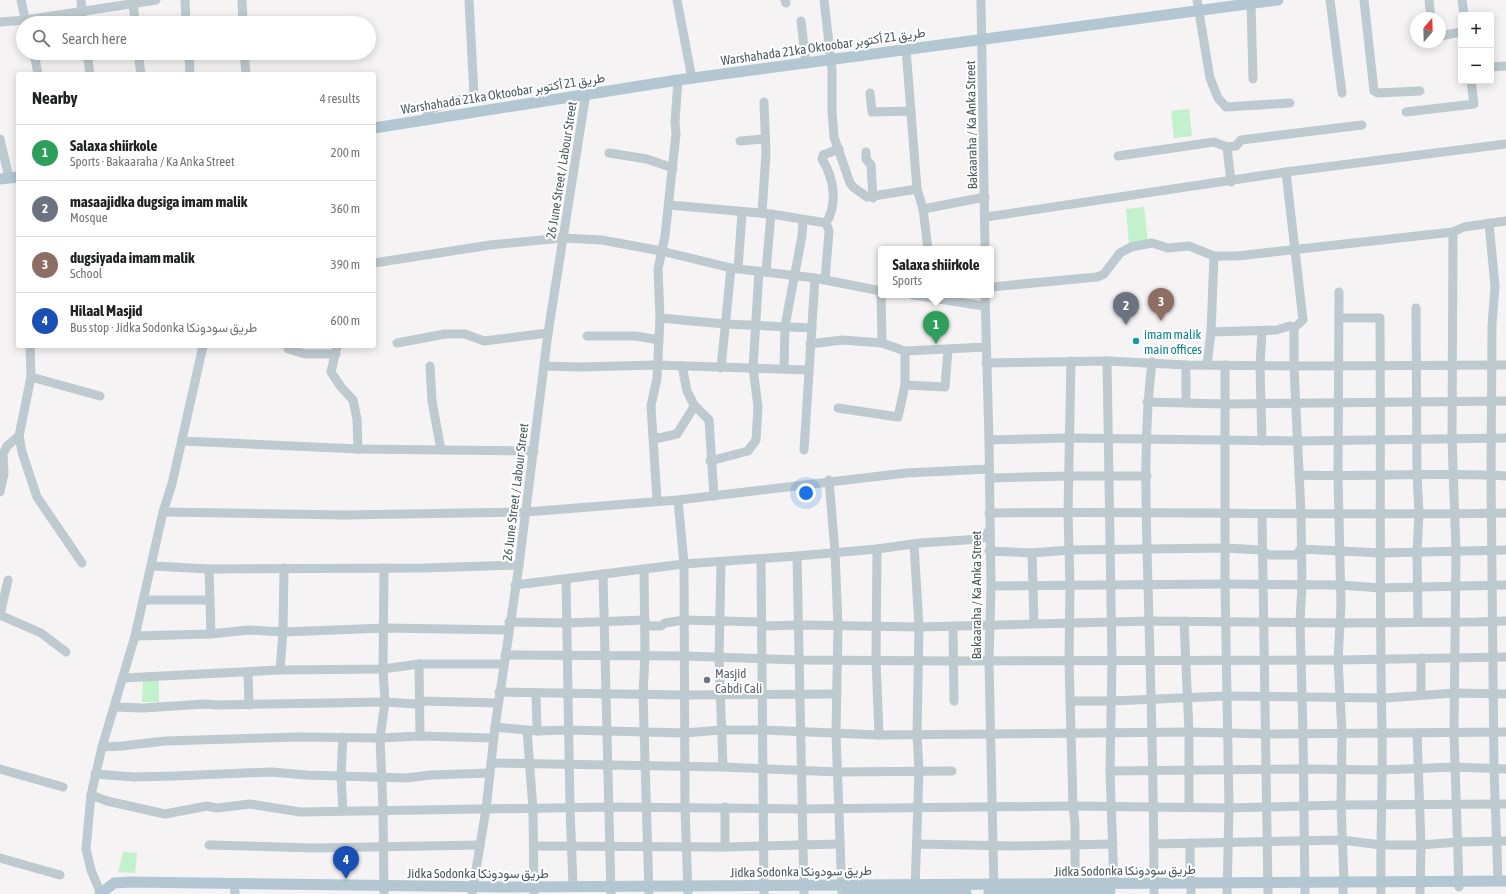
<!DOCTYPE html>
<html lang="en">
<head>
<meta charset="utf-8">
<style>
  :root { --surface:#fff; --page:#f2f2f2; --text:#202124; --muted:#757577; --line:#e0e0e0; --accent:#159aec }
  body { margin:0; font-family:"Asap Condensed",Vazirmatn,sans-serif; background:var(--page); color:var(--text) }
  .controls { position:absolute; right:12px; top:12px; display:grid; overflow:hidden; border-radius:4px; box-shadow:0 2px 10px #0003 }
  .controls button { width:36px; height:36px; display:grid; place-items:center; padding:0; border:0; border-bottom:1px solid var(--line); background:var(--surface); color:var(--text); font:20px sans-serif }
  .compass { position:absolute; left:1410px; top:12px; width:36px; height:36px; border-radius:50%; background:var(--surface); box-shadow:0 2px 10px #0003; rotate:19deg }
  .you { position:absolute; left:806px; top:493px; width:14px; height:14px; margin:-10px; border:3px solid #fff; border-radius:50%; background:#1a73e8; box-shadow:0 0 0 6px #1a73e833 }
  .badge { display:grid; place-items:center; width:26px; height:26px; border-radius:50%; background:var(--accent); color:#fff; font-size:13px; font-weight:700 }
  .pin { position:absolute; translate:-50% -33px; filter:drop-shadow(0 1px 2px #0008) }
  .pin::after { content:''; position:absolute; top:21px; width:14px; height:12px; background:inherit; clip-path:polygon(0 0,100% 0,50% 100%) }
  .popup { position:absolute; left:878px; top:246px; width:116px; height:52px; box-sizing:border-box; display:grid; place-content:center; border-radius:4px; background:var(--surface); filter:drop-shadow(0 1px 3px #0005); font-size:13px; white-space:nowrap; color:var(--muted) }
  .popup b { font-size:15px; color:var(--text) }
  .popup::after { content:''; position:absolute; left:50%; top:100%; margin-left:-8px; border:8px solid transparent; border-top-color:var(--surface) }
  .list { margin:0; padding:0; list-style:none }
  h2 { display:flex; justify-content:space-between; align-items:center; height:52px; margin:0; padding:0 16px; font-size:17px }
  h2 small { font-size:13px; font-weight:400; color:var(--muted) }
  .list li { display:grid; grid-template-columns:26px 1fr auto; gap:12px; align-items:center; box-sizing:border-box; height:56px; padding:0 16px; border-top:1px solid var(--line) }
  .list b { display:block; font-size:15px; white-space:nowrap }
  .list p { margin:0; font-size:13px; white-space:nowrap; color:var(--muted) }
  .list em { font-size:13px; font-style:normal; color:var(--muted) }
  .icon { flex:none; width:22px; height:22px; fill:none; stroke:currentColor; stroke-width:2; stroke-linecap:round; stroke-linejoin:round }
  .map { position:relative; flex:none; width:1506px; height:894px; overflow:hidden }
  .search { position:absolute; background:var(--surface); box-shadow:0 2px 10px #0003; left:16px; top:16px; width:360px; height:44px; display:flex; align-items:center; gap:10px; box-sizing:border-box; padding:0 14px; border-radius:22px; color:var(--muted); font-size:15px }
  .panel { position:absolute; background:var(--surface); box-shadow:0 2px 10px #0003; left:16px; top:72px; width:360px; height:276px; border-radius:4px }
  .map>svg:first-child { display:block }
</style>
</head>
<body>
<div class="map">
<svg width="1506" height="894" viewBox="0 0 1506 894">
  <rect width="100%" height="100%" fill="#f5f3f3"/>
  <g fill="#c1f2cb">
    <path d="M1189 109 1192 136 1174 138 1171 111Z"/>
    <path d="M1144 207 1148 242 1129 245 1126 209Z"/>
    <path d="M143 679H159V702H142Z"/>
    <path d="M123 852 137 853 135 873 118 872Z"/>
  </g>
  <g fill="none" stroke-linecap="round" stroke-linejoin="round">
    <g stroke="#bdcacf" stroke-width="9">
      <path d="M21 0 26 23"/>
      <path d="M81 0 83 23"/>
      <path d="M133 0 135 23"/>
      <path d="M185 0 186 23"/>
      <path d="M242 0 243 23"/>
      <path d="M677 0 692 79"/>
      <path d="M785 0 786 3"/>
      <path d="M824 0 832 70V112L834 137 850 183 853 187 867 197 917 189"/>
      <path d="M981 0 985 249"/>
      <path d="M1197 0 1210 78 1218 98 1226 107 1290 103"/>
      <path d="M1330 0 1342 93"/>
      <path d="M1364 0 1374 91 1378 93 1420 91"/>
      <path d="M1429 0 1431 18"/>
      <path d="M1462 0 1464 15"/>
      <path d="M1251 4 1253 79"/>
      <path d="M801 21 806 64"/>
      <path d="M0 22 26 20 156 0"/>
      <path d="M1440 36 1461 32"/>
      <path d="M906 49 917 189 923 209 928 249"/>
      <path d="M34 53 38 74"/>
      <path d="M87 53 90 74"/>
      <path d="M138 53 141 74"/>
      <path d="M189 53 190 74"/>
      <path d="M244 53 246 74"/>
      <path d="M1491 67 1506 66"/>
      <path d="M870 93 872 112 911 111"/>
      <path d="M1406 112 1474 104 1471 81"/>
      <path d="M426 121 428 110 474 95 469 0"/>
      <path d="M0 139 9 178"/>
      <path d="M740 141 765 139"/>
      <path d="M1227 147 1231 182"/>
      <path d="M866 152V159L871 165 873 198"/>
      <path d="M609 153 647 159 673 168"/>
      <path d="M1118 156 1214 142 1227 147 1236 146 1241 140 1362 125"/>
      <path d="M1286 172 1303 320 1294 328"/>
      <path d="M669 205 771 214 826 223"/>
      <path d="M923 209 985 197"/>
      <path d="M762 213 766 153 764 102"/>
      <path d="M986 217 1286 172 1506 144"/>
      <path d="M1489 223 1495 286 1492 325 1491 475 1494 768 1498 881"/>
      <path d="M1453 232 1452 439 1456 551 1454 733 1459 887"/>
      <path d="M374 263 490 245 562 238 602 240 661 251 731 268 815 278 881 291"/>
      <path d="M738 269 742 213"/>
      <path d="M766 272 771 214"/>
      <path d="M825 280 829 231 826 223C838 204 834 178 822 159L823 155 839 149"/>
      <path d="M991 287 1097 277 1104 274 1120 253 1131 247 1152 243 1168 248 1189 246 1214 256H1237L1453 232 1464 227 1506 221"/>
      <path d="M881 291 882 343"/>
      <path d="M1339 292 1338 476 1341 605 1338 660 1342 732 1341 805 1344 881"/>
      <path d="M913 295 984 306"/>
      <path d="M985 295 989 440 991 586 989 660 994 891"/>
      <path d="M1416 308 1417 474 1419 514 1417 552 1418 622"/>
      <path d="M660 318 725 324 812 328"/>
      <path d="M1339 318H1380C1381 455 1379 593 1382 731 1383 785 1380 840 1381 894"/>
      <path d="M1294 328V366L1301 514 1302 585 1300 621 1303 733 1305 894"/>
      <path d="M1262 331 1260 366 1262 441"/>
      <path d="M1211 332 1276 330 1290 326 1294 328"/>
      <path d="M587 336H636L659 340"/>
      <path d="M397 343 445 334H465L484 341 548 333"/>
      <path d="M810 344 842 340 882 343 905 351 986 347"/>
      <path d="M30 346 31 377 19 436 22 452 37 497 82 563"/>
      <path d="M337 346 331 372 341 387 353 400 357 419 358 449"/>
      <path d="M288 349 305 354H336"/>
      <path d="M1071 361 1068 513 1070 586 1069 661 1073 806 1075 824V889"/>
      <path d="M1107 361 1112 661 1110 771 1114 885"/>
      <path d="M1152 362C1143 436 1146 511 1148 586 1151 688 1154 791 1154 894"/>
      <path d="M986 363 1107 361 1186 365 1310 366 1506 365"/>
      <path d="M1207 365 1211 332 1214 256"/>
      <path d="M1225 365V584L1229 808 1227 894"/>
      <path d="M430 366 432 401 441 450"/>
      <path d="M545 366 581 367 656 365 808 370"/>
      <path d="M721 368 731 268"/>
      <path d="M784 368 785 326 802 236 803 221"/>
      <path d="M31 377 100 396"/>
      <path d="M905 385 945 387 948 350"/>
      <path d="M1147 402 1224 404 1506 401"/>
      <path d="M1186 403V365"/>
      <path d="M694 405 709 420 714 496"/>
      <path d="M838 408 898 417 905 385V351"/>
      <path d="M653 436 659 438 677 434 692 410 694 405 687 391 682 366"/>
      <path d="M989 440 1069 438 1299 441 1506 438"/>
      <path d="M182 441 358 449 534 451"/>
      <path d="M804 450 815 278"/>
      <path d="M710 461 748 451 756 440 758 407 753 368 759 271"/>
      <path d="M1299 475C1368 477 1437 472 1506 476"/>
      <path d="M989 478 1068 476H1147"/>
      <path d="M829 480 835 552 838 626 836 733 842 894"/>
      <path d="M0 492 4 473 3 454 7 446 19 436"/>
      <path d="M657 500 651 406 657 378 660 318 658 269 665 236 676 134 675 122 678 80"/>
      <path d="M678 500 684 564 685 807 688 894"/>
      <path d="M163 512 345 515 526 512 678 500 906 473 989 469"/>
      <path d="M989 513C1162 511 1334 516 1506 513"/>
      <path d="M1262 515 1268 894"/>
      <path d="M914 544 919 627 917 733 919 771 915 890"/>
      <path d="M877 549 876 660 879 735"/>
      <path d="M989 551 1032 553 1069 550 1225 548 1261 550 1269 555H1296L1301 549 1381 553 1506 550"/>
      <path d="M1032 553 1034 623"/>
      <path d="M797 556 804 894"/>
      <path d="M761 559 764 894"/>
      <path d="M721 562 719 658 723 767"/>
      <path d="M152 566 209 569 423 568 519 565"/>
      <path d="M209 569 211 634"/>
      <path d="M644 569 645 656 643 694 649 894"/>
      <path d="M603 574 611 894"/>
      <path d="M566 579 570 808 573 886"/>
      <path d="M515 585 684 564 797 556 877 549 920 543 980 539 986 537 989 530"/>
      <path d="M991 586 1225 584 1340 585 1380 588 1506 585"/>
      <path d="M144 600H210"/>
      <path d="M0 615 41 633 66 652"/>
      <path d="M0 615 8 580"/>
      <path d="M1184 621 1189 732V807"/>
      <path d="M509 622 568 623 645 620 647 626H661L665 623 684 620 761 622 764 626 800 625 919 627 1149 621 1340 623 1477 622 1506 621"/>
      <path d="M953 626 954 701"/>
      <path d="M135 636 211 634 248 630 283 632 385 628 508 630"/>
      <path d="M505 655 685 656 800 660 954 661 1338 660 1506 657"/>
      <path d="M419 664 420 736"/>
      <path d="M280 670 283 632 284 568"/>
      <path d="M248 672 249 705"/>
      <path d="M123 678 280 670 383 669 419 664H503"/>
      <path d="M499 692 685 695 837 694"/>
      <path d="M536 693 537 731"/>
      <path d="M1421 695V658"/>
      <path d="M1070 701H1111L1226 696 1385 698 1455 693 1506 694"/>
      <path d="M114 707 143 708 205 704 218 705 385 702 416 704 421 701 498 703"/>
      <path d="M495 727 537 731 568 730 685 733 721 730H763L879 735 1189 732 1266 734 1506 732"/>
      <path d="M527 730 533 809 534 894"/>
      <path d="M1417 733 1421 845 1420 894"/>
      <path d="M343 737 341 775 343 811"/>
      <path d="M102 747 122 746 165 741 298 737 380 738 420 736 493 738"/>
      <path d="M491 763 723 767 838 772 952 771"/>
      <path d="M0 769 63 787"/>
      <path d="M1110 771 1304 769 1381 770 1455 767 1506 769"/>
      <path d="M95 774 134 777 174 776 271 772 306 775 406 778 430 775 490 773"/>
      <path d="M91 795 107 801 165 814 207 806 217 808 250 804 300 812 610 807 801 809 1073 806 1229 808 1341 805 1506 804"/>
      <path d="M725 807V847"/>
      <path d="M1190 843V882"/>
      <path d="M917 844 1012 846 1113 844"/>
      <path d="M1154 844 1342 840 1381 845H1421L1458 842 1506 841"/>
      <path d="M209 845 314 848 480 845"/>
      <path d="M534 846 725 847 840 844"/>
      <path d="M0 858 60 875"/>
      <path d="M234 883 235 894"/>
      <path d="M1343 887V894"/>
      <path d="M1191 889V894"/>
      <path d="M101 894 91 870 86 849 91 795 102 747 135 636 163 512 172 484 203 346"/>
      <path d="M384 894 383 809 380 738 385 702 383 669 384 568"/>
      <path d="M472 894 486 809 495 727 519 565 548 333 586 93"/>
    </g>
    <g stroke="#b2c7d1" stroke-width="11">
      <path d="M374 128 678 80 1278 0"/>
      <path d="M0 179 18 177"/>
      <path d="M989 892 1110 891"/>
      <path d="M100 894 114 883 131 882 501 887 1506 881"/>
      <path d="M847 894 966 893"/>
    </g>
  </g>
  <circle fill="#0f9aa8" stroke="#fff" stroke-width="1.5" cx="1136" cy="341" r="4"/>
  <circle fill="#6b7280" stroke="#fff" stroke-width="1.5" cx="707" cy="680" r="4"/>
  <g text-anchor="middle" stroke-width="4" stroke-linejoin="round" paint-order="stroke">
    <g font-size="13" fill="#495a61" stroke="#fff">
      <text transform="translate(823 46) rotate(-8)" y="5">Warshahada 21ka Oktoobar طريق 21 أكتوبر</text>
      <text transform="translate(503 93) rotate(-9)" y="5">Warshahada 21ka Oktoobar طريق 21 أكتوبر</text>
      <text transform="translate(971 125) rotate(-91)" y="5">Bakaaraha / Ka Anka Street</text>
      <text transform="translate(561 170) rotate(-81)" y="5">26 June Street / Labour Street</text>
      <text transform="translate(515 492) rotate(-83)" y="5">26 June Street / Labour Street</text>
      <text transform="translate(976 595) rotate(-90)" y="5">Bakaaraha / Ka Anka Street</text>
      <text transform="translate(1125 870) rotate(-1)" y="5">Jidka Sodonka طريق سودونكا</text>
      <text transform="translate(801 871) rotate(-1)" y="5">Jidka Sodonka طريق سودونكا</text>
      <text x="478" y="878">Jidka Sodonka طريق سودونكا</text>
    </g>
    <g font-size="13" fill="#0d838f" stroke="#fff" text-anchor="start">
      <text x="1144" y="339">imam malik<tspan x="1144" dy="15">main offices</tspan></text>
    </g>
    <g font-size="13" fill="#5b616d" stroke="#fff" text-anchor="start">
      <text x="715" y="678">Masjid<tspan x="715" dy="15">Cabdi Cali</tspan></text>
    </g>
  </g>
</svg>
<div class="controls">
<button>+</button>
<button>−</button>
</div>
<svg class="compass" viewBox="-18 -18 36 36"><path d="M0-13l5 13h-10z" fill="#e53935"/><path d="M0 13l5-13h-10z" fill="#757577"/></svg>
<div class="you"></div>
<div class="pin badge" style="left:936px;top:344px;background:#2e9e5b">1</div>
<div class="popup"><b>Salaxa shiirkole</b>Sports</div>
<div class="pin badge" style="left:1126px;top:325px;background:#6b7280">2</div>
<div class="pin badge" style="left:1161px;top:321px;background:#8d6e63">3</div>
<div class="pin badge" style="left:346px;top:879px;background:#1a4fb4">4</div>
<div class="search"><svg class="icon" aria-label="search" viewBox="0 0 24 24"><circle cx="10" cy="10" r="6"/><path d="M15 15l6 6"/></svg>Search here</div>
<section class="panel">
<h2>Nearby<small>4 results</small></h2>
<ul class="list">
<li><span class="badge" style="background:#2e9e5b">1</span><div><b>Salaxa shiirkole</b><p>Sports · Bakaaraha / Ka Anka Street</p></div><em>200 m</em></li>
<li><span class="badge" style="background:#6b7280">2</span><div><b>masaajidka dugsiga imam malik</b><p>Mosque</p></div><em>360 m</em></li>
<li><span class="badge" style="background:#8d6e63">3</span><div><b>dugsiyada imam malik</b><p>School</p></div><em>390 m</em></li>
<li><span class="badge" style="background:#1a4fb4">4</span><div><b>Hilaal Masjid</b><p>Bus stop · Jidka Sodonka طريق سودونكا</p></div><em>600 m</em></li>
</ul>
</section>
</div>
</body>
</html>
